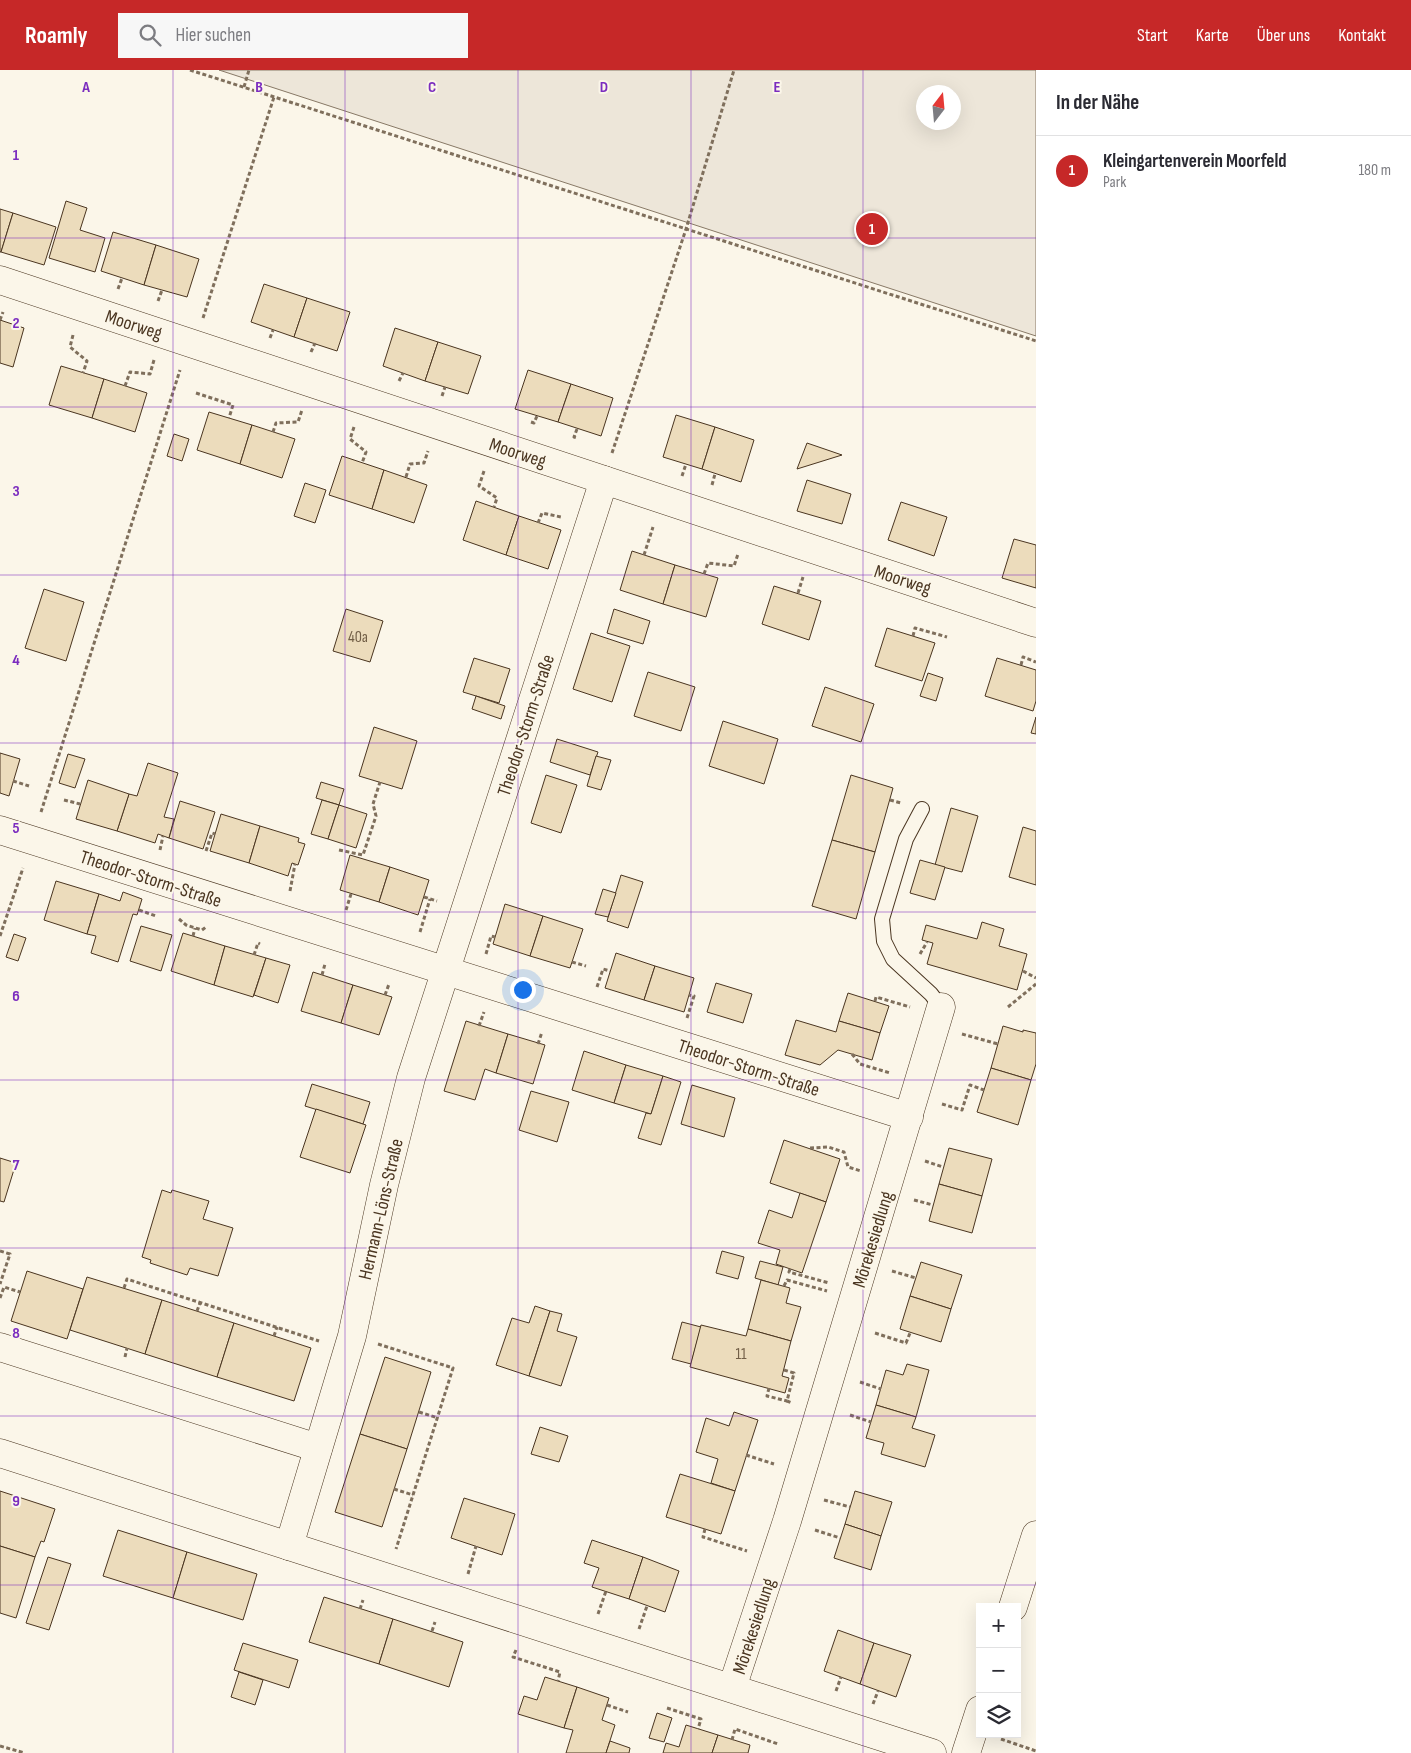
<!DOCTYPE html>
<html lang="de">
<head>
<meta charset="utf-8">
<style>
  :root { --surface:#fff; --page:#f7f7f7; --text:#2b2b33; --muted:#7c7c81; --line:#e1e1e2; --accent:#c62828 }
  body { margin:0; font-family:"Sofia Sans Condensed",sans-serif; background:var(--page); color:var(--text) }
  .controls { position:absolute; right:15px; bottom:15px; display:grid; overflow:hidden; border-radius:0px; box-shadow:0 5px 20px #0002 }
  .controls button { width:45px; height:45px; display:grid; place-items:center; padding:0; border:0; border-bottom:1px solid var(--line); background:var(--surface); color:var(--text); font:25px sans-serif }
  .compass { position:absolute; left:916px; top:15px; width:45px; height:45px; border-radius:50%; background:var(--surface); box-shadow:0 5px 20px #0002; rotate:16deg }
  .you { position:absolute; left:522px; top:919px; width:18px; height:18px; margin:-12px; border:4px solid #fff; border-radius:50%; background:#1a73e8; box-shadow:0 0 0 8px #1a73e833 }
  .badge { display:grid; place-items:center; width:32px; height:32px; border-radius:50%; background:var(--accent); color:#fff; font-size:16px; font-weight:700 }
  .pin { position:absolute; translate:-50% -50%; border:2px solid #fff; box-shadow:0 1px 5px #0006 }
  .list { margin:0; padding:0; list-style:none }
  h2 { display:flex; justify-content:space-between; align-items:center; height:65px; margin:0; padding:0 20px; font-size:21px }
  h2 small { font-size:16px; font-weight:400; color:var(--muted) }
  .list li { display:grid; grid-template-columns:32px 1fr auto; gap:15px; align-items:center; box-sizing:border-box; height:70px; padding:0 20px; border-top:1px solid var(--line) }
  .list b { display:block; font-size:19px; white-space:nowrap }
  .list p { margin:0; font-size:16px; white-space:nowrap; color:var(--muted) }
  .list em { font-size:16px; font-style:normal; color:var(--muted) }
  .icon { flex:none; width:28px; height:28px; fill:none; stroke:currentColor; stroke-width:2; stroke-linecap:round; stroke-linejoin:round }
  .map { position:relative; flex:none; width:1036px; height:1683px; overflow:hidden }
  header { display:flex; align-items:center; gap:30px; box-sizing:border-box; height:70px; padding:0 25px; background:var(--accent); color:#fff }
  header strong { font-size:24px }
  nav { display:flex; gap:28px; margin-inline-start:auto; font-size:18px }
  .search { width:350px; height:45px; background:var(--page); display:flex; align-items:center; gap:12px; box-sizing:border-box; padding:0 18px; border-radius:0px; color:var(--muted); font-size:19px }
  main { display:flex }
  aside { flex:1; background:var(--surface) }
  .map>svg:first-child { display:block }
</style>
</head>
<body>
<header>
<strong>Roamly</strong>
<div class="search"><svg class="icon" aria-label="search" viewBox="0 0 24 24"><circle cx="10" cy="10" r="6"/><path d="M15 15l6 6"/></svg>Hier suchen</div>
<nav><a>Start</a><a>Karte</a><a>Über uns</a><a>Kontakt</a></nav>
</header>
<main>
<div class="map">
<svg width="1036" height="1683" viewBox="0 0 1036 1683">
  <rect width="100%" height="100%" fill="#fbf6e9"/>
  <path fill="#ede6d9" stroke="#887966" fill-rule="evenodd" d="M219 0H1036V266ZM924 22H954V52H924Z"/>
  <g fill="#ecdcbc" stroke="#4a3520">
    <path d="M66 131 87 138 80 160 105 168 95 202 49 188Z"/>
    <path d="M0 139 13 143 1 182H0Z"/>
    <path d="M13 143 56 157 44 195 1 182Z"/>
    <path d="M113 162 156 175 144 215 101 201Z"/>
    <path d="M156 175 199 189 187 227 144 215Z"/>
    <path d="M264 214 307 228 294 267 251 252Z"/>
    <path d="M307 228 350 242 337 281 294 267Z"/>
    <path d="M0 250 24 258 13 297 0 293Z"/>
    <path d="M395 258 438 272 425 311 383 296Z"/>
    <path d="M438 272 481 286 468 324 425 311Z"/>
    <path d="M61 296 104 309 92 348 49 335Z"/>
    <path d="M528 300 571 314 558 352 515 339Z"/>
    <path d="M104 309 147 323 135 362 92 348Z"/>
    <path d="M571 314 613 328 601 366 558 352Z"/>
    <path d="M209 342 252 355 240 394 197 380Z"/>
    <path d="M676 345 715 357 702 399 663 387Z"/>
    <path d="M252 355 295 369 282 408 240 394Z"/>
    <path d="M715 357 754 370 741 412 702 399Z"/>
    <path d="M174 364 189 369 182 391 167 386Z"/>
    <path d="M807 373 842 385 797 399Z"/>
    <path d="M342 386 384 400 372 439 329 425Z"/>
    <path d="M384 400 427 415 414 453 372 439Z"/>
    <path d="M807 410 851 424 842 454 797 441Z"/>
    <path d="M305 413 326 420 315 453 294 446Z"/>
    <path d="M476 431 519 446 506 485 463 470Z"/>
    <path d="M901 432 947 447 934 486 888 470Z"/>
    <path d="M519 446 561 460 548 499 506 485Z"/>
    <path d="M1014 469 1036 475V518L1002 508Z"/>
    <path d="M632 481 675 495 663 534 620 520Z"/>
    <path d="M675 495 718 508 706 547 663 534Z"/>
    <path d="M774 516 821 531 809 570 762 554Z"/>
    <path d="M44 519 84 532 66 591 25 578Z"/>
    <path d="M346 539 383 551 370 592 333 581Z"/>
    <path d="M614 539 650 551 643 574 607 563Z"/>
    <path d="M887 558 935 573 922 611 875 596Z"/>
    <path d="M591 563 630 576 612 632 573 619Z"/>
    <path d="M474 588 510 599 499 633 463 622Z"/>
    <path d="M997 588 1036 600V631L1033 641 985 626Z"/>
    <path d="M648 602 695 617 681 661 634 646Z"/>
    <path d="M928 603 943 608 936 631 920 626Z"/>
    <path d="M825 617 874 634 861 672 812 656Z"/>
    <path d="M476 626 505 636 501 649 472 639Z"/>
    <path d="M1036 647V664L1031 663Z"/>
    <path d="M723 651 778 669 764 714 709 696Z"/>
    <path d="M374 657 417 671 402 719 359 706Z"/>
    <path d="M557 669 598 682 590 705 550 692Z"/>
    <path d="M0 683 20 689 9 726 0 723Z"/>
    <path d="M68 684 85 689 75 718 59 713Z"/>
    <path d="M596 686 611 690 601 720 587 716Z"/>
    <path d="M148 693 178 703 164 747 174 749 169 768 158 764 155 773 117 761 129 724 137 726Z"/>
    <path d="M546 705 577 715 561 763 531 753Z"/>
    <path d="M851 705 893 718 875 782 832 770Z"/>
    <path d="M88 710 129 724 117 761 76 749Z"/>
    <path d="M321 712 344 719 339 735 316 728Z"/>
    <path d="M322 730 339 735 328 769 311 764Z"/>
    <path d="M180 731 215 742 203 779 169 768Z"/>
    <path d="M339 735 367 744 356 778 328 769Z"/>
    <path d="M951 738 978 746 962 802 935 795Z"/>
    <path d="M221 744 260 756 249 793 210 781Z"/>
    <path d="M260 756 299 768 298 772 305 774 298 795 292 793 288 806 249 793Z"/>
    <path d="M1023 757 1036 761V815L1009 807Z"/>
    <path d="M832 770 875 782 856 849 812 836Z"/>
    <path d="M350 785 390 797 379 832 340 820Z"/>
    <path d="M920 790 945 797 935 830 910 823Z"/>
    <path d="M390 797 429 810 418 845 379 832Z"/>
    <path d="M621 805 643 812 628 858 607 851Z"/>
    <path d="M56 811 99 824 87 864 44 850Z"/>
    <path d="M603 819 616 823 608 847 595 844Z"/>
    <path d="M123 822 142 829 137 845 133 844 118 892 91 883 96 866 87 864 99 824 120 831Z"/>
    <path d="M505 834 543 846 530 886 493 874Z"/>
    <path d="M543 846 583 859 570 898 530 886Z"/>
    <path d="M982 852 1004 859 999 876 1027 884 1017 920 927 894 933 873 922 870 926 855 977 869Z"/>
    <path d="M141 856 172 865 161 901 130 891Z"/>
    <path d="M183 863 225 876 214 915 171 901Z"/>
    <path d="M14 864 26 868 18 891 6 887Z"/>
    <path d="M225 876 266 888 253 927 214 915Z"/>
    <path d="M616 883 655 896 644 930 605 918Z"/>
    <path d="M266 888 290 895 278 933 254 925Z"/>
    <path d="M655 896 694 908 684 942 644 930Z"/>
    <path d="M313 902 353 915 341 953 301 941Z"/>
    <path d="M716 913 752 924 743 953 707 942Z"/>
    <path d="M353 915 392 927 379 965 341 953Z"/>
    <path d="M848 923 889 936 880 963 839 951Z"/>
    <path d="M796 950 836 962 839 951 880 963 872 990 838 980 820 995 785 985Z"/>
    <path d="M466 951 508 964 496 1003 485 999 475 1030 444 1021Z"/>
    <path d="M1003 956 1023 962V960L1036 963V994L1031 1010 991 998Z"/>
    <path d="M508 964 545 975 533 1014 496 1003Z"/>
    <path d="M584 981 626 995 614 1033 572 1020Z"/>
    <path d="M626 995 663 1006 651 1044 614 1033Z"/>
    <path d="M991 998 1031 1010 1018 1055 977 1042Z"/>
    <path d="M663 1006 681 1012 661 1075 638 1068 646 1043 651 1044Z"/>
    <path d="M312 1014 370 1032 363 1054 305 1036Z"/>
    <path d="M692 1015 735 1028 724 1067 681 1054Z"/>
    <path d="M531 1021 569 1032 557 1072 519 1060Z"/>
    <path d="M316 1039 366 1055 350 1103 300 1087Z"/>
    <path d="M784 1070 840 1089 826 1132 770 1113Z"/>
    <path d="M949 1078 992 1089 982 1126 939 1114Z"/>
    <path d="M0 1088 16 1093 4 1132 0 1131Z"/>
    <path d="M939 1114 982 1126 972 1163 929 1151Z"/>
    <path d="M162 1120 171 1123 172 1120 209 1131 203 1149 233 1158 218 1206 190 1198 187 1205 150 1193 151 1190 142 1187Z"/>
    <path d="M800 1123 826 1132 802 1203 776 1194 780 1180 758 1173 769 1140 792 1148Z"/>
    <path d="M722 1181 744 1187 738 1209 716 1203Z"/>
    <path d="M760 1191 783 1197 778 1215 755 1208Z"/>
    <path d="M921 1192 962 1205 951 1239 910 1226Z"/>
    <path d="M27 1201 83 1219 67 1269 11 1251Z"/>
    <path d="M87 1207 162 1230 145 1284 70 1260Z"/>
    <path d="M761 1210 790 1218 786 1233 801 1237 791 1271 748 1259Z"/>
    <path d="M910 1226 951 1239 941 1272 900 1259Z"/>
    <path d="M162 1230 234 1253 217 1307 145 1284Z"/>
    <path d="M535 1236 550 1241 529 1306 496 1295 512 1248 529 1253Z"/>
    <path d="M550 1241 562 1244 557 1261 577 1267 561 1316 529 1306Z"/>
    <path d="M682 1252 701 1257 691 1294 672 1289Z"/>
    <path d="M234 1253 311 1278 294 1331 217 1307Z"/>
    <path d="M701 1255 746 1266 748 1259 791 1271 782 1306 789 1308 785 1323 690 1297Z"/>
    <path d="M385 1287 431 1302 407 1379 360 1364Z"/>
    <path d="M907 1294 929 1300 916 1347 876 1335 886 1300 903 1305Z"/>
    <path d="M876 1335 916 1347 912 1358 935 1365 925 1397 881 1384 884 1373 866 1368Z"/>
    <path d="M734 1342 758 1350 735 1421 711 1413 718 1389 696 1382 706 1348 729 1356Z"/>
    <path d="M540 1357 568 1366 559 1392 531 1384Z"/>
    <path d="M360 1364 407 1379 382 1457 335 1442Z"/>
    <path d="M680 1404 735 1421 721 1464 666 1447Z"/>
    <path d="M0 1421 55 1439 44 1472 41 1471 35 1487 0 1476Z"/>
    <path d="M855 1421 892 1432 881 1466 845 1454Z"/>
    <path d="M464 1428 515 1444 502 1485 451 1468Z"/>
    <path d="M845 1454 881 1466 871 1500 834 1488Z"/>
    <path d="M118 1460 187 1482 173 1528 103 1506Z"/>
    <path d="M592 1470 643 1487 629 1529 592 1517 599 1498 584 1493Z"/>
    <path d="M0 1476 35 1487 16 1548 0 1543Z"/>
    <path d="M187 1482 257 1504 243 1550 173 1528Z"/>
    <path d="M48 1487 71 1494 49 1560 26 1553Z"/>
    <path d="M643 1487 679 1501 665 1542 629 1529Z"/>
    <path d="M324 1527 393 1549 379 1594 309 1572Z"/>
    <path d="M393 1549 463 1572 449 1617 379 1594Z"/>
    <path d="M838 1560 874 1573 860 1614 824 1601Z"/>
    <path d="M243 1573 298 1590 289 1618 234 1600Z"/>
    <path d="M874 1573 911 1585 896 1627 860 1614Z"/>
    <path d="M239 1602 263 1610 255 1635 231 1627Z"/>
    <path d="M545 1607 577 1617 564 1658 518 1644 524 1626 537 1630Z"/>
    <path d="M577 1617 609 1628 602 1650 615 1655 606 1683H566L573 1660 564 1658Z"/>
    <path d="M657 1643 672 1648 664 1672 649 1668Z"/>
    <path d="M686 1655 718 1665 712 1683H663L666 1673 679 1677Z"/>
    <path d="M718 1665 750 1675 748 1683H712Z"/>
    <path d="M610 1671 630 1678 629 1683H606Z"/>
  </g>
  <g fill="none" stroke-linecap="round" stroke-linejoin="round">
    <g stroke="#4a3520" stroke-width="16">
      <path id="service" d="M922 739 906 769 882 849 884 871 893 889 931 924 941 937"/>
    </g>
    <g stroke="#4a3520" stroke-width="29">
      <g id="minor">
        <path d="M0 210 1036 553"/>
        <path d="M0 760 909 1047"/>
        <path d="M0 1277 318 1378"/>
        <path d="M0 1383 932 1683"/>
        <path d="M289 1476 352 1266 384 1115 411 1008 604 410"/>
        <path d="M1013 1537 1036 1465"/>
        <path d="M732 1618 787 1451 941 937"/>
        <path d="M966 1683 980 1640"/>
      </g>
    </g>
    <g stroke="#7f6f5c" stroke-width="3" stroke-dasharray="4 2.5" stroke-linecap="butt">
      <path d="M190 0 1036 271"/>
      <path d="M244 17 249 0"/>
      <path d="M118 219 122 208"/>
      <path d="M158 231 162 220"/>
      <path d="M203 248 274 27"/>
      <path d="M0 250 3 242"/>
      <path d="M73 265 70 277 87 291 83 303"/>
      <path d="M270 268 273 260"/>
      <path d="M311 282 315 273"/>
      <path d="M399 311 403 303"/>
      <path d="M125 316 130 302 150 304 154 290"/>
      <path d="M196 323 233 335 229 348"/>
      <path d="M442 326 445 317"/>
      <path d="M531 352 534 353 537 346"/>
      <path d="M354 357 350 369 366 382 362 393"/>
      <path d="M577 359 574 367 577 368"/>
      <path d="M273 362 276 353 298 352 302 340"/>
      <path d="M612 383 686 159 734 0"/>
      <path d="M484 401 479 416 497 428 494 437"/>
      <path d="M682 406 686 394"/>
      <path d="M406 407 410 394 424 393 428 381"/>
      <path d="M712 415 715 404"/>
      <path d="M538 453 542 443 561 447"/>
      <path d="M644 485 653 457"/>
      <path d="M704 504 708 493 734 496 738 484"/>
      <path d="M798 523 803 507"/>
      <path d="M913 566 915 558 947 567"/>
      <path d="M1021 595 1023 587 1036 592"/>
      <path d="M13 711 29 716"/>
      <path d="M64 730 80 734"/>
      <path d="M890 730 901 733"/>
      <path d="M41 742 180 300"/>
      <path d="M160 780 163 766"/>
      <path d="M339 780 363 785 376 746 373 734 380 712"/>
      <path d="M206 781 212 763 215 764"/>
      <path d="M290 821 295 794"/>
      <path d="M424 827 437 831"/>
      <path d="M139 840 156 846"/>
      <path d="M346 840 351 824"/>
      <path d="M179 849 186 855 202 860 206 857"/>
      <path d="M420 862 430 829"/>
      <path d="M0 866 23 798"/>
      <path d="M193 866 195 858"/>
      <path d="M486 884 491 866 495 867"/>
      <path d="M920 884 927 872"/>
      <path d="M254 885 258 873 260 874"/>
      <path d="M572 892 586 896"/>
      <path d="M1023 901 1036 908"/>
      <path d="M322 905 325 894"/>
      <path d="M597 917 603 899 610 901"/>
      <path d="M385 925 389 914"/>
      <path d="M875 931 876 927 910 937"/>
      <path d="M1008 937 1036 914"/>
      <path d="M687 948 694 926 689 925"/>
      <path d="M479 956 484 942"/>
      <path d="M962 964 998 974"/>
      <path d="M538 974 542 962"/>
      <path d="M852 984 860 994 890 1003"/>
      <path d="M942 1034 962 1040 970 1015 984 1020"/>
      <path d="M810 1078 828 1077 844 1082 848 1097 861 1101"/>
      <path d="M925 1091 943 1097"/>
      <path d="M914 1130 933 1135"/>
      <path d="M0 1181 10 1184 0 1214"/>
      <path d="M790 1199 789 1202 829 1213"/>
      <path d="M892 1201 916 1208"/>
      <path d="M784 1216 787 1210 827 1221"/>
      <path d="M124 1218 127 1209 319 1271"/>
      <path d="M0 1228 4 1217 20 1222"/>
      <path d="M197 1241 200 1233"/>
      <path d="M875 1263 906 1273 910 1263"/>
      <path d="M274 1266 277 1257"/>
      <path d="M378 1274 453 1298 396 1479"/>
      <path d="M125 1287 127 1278"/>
      <path d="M784 1300 794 1303 787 1331 792 1333"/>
      <path d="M860 1312 881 1319"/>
      <path d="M769 1318 767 1326 787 1331"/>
      <path d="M419 1342 438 1348"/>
      <path d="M850 1345 871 1352"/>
      <path d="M746 1385 774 1394"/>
      <path d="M394 1419 413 1425"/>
      <path d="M824 1430 850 1437"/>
      <path d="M705 1459 703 1467 747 1481"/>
      <path d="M815 1460 840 1468"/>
      <path d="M468 1504 476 1476"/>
      <path d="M360 1539 363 1530"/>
      <path d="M598 1544 606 1521"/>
      <path d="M639 1559 647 1536"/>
      <path d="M432 1561 435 1552"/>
      <path d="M516 1580 513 1587 560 1602 558 1611"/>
      <path d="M836 1621 841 1607"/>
      <path d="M873 1634 878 1621"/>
      <path d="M607 1635 628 1642"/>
      <path d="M667 1638 701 1649 698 1659"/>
      <path d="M1001 1669 1036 1681"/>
      <path d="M732 1670 735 1659 778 1674"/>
      <path d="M0 1676 25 1683"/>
    </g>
    <use href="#service" stroke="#fbf6e9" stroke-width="14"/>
    <use href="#minor" stroke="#fbf6e9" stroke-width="28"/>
  </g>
  <path fill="none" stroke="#7b2cbf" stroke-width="1" stroke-opacity="0.55" d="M173 0V1683M345 0V1683M518 0V1683M691 0V1683M863 0V1683M0 168H1036M0 337H1036M0 505H1036M0 673H1036M0 842H1036M0 1010H1036M0 1178H1036M0 1346H1036M0 1515H1036"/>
  <g text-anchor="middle" stroke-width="4" stroke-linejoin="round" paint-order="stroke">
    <g font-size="16" fill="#725f47">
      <text x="358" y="572">40a</text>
      <text x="741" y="1289">11</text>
    </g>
    <g font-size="19" fill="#4a3520" stroke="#fbf6e9">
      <text transform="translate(134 254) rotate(18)" y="7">Moorweg</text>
      <text transform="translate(518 382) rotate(18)" y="7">Moorweg</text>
      <text transform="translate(903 509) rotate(18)" y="7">Moorweg</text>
      <text transform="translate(525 655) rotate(-72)" y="7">Theodor-Storm-Straße</text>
      <text transform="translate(151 808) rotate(18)" y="7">Theodor-Storm-Straße</text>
      <text transform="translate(749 997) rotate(18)" y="7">Theodor-Storm-Straße</text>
      <text transform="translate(380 1139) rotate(-77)" y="7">Hermann-Löns-Straße</text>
      <text transform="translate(872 1169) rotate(-73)" y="7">Mörekesiedlung</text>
      <text transform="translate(753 1556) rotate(-72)" y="7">Mörekesiedlung</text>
    </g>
  </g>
  <g font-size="16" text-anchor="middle" font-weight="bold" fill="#7b2cbf" stroke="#fbf6e9" stroke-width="4" stroke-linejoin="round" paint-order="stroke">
    <text x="86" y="22">A</text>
    <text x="259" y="22">B</text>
    <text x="432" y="22">C</text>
    <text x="604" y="22">D</text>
    <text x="777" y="22">E</text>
    <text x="16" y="90">1</text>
    <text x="16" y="258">2</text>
    <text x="16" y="426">3</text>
    <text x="16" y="595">4</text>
    <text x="16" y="763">5</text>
    <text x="16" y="931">6</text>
    <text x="16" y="1100">7</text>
    <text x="16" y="1268">8</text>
    <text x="16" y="1436">9</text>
  </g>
</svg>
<div class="controls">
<button>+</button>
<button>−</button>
<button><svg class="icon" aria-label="layers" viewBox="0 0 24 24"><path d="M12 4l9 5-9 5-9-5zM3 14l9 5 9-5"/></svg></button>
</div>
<svg class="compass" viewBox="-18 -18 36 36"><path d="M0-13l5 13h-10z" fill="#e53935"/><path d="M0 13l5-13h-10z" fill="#7c7c81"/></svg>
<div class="you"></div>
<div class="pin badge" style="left:872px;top:159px">1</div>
</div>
<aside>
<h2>In der Nähe<small></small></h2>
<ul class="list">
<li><span class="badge">1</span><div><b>Kleingartenverein Moorfeld</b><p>Park</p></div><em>180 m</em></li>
</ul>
</aside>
</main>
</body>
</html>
